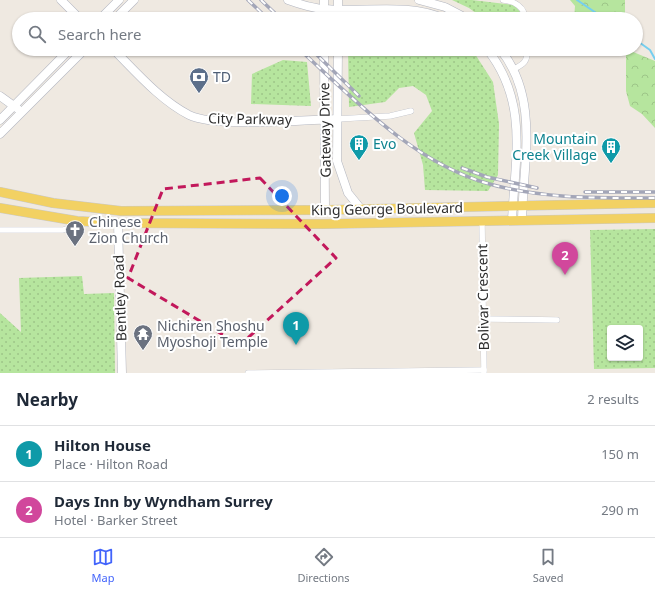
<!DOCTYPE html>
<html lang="en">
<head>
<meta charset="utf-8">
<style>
  :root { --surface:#fff; --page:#f6f6f7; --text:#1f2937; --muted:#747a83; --line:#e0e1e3; --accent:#4264fb }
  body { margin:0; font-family:"Noto Sans",sans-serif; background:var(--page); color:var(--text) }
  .controls { position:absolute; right:12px; bottom:12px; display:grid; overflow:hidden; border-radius:4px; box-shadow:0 1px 3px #0004 }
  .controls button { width:36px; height:36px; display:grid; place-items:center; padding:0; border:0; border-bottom:1px solid var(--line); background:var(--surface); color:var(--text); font:20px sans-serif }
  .you { position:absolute; left:282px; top:196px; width:14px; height:14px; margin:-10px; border:3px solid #fff; border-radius:50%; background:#1a73e8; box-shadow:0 0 0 6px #1a73e833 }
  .badge { display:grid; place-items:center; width:26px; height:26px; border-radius:50%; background:var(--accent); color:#fff; font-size:13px; font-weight:700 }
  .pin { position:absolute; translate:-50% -33px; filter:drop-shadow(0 1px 2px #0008) }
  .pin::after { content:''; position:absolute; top:21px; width:14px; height:12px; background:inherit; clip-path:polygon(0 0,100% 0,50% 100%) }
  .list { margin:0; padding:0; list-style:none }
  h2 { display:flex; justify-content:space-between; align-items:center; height:52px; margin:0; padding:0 16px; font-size:17px }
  h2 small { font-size:13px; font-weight:400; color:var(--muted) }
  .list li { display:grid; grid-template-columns:26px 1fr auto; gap:12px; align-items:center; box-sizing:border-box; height:56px; padding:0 16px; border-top:1px solid var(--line) }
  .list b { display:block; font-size:15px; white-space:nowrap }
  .list p { margin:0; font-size:13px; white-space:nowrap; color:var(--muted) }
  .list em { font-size:13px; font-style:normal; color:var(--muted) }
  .icon { flex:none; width:22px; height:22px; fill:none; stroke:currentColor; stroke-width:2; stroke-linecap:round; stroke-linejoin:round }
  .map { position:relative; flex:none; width:655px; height:373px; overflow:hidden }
  .search { position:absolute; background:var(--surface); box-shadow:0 1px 3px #0004; left:12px; right:12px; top:12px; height:44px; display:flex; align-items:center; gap:10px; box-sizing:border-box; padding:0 14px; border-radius:22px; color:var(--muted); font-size:15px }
  .sheet { height:164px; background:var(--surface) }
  nav { display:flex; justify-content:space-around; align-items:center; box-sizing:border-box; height:56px; border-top:1px solid var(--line); background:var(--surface); font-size:11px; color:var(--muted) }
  nav a { display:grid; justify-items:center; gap:2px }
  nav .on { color:var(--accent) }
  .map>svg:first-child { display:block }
</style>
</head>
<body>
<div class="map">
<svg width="655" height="373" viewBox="0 0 655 373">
  <defs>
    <pattern id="grass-dots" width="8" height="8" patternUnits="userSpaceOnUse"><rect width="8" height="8" fill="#b6e59e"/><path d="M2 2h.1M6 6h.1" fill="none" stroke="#9dc588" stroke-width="1.8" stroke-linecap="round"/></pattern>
    <pattern id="forest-crowns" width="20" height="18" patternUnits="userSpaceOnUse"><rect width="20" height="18" fill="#b6e59e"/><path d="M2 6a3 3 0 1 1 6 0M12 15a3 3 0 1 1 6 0" fill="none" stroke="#9dc588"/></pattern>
  </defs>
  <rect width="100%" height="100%" fill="#efe9e1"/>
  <g fill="url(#grass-dots)" fill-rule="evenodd">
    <path d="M452 0H472L514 5 523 15V19H484L469 8Z"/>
    <path d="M348 49H468L475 54 493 82 499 124 498 175 488 191 425 190 423 165 414 133 432 111 426 95 413 86 399 88 385 102 349 107Z"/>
    <path d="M283 60 307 62 311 106 251 104 252 74Z"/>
    <path d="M655 229V368L594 369 590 230ZM610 328H640V358H610Z"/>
    <path d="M82 276 84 294 114 293 115 373H0V313L21 332 19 278Z"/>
  </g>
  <g fill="url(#forest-crowns)">
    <path d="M570 0H625V19H574L575 6Z"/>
    <path d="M626 49 655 61V128L642 114 630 106 626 91Z"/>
  </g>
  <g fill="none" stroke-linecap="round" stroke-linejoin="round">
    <g stroke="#75cff0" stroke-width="2">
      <path d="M577 0 605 19"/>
      <path d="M636 40 650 50 655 59"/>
    </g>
    <g stroke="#b4b7c1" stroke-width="6">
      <g id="street">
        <path d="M503 0C514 1 525 7 525 19"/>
        <path d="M514 69C524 64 528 61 527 49"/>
        <path d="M337 119 390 116 411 111"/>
        <path d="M482 221 484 373"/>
        <path d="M0 230H63L85 223"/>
        <path d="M484 319 557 320"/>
        <path d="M248 373 484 370"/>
      </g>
    </g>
    <g stroke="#b4b7c1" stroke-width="9">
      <g id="secondary">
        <path d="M61 0 80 19"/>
        <path d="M288 0C299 4 312 8 324 9 364 13 406 2 445 19"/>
        <path d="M324 0V19"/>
        <path d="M419 0 445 7 468 19"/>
        <path d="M100 19 119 0"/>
        <path d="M115 19 134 0"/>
        <path d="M338 19V0"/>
        <path d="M113 49C136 72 160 100 189 115 215 128 304 120 337 119"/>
        <path d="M324 49 325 210"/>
        <path d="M338 49 337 161 348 193 361 209"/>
        <path d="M487 49C529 102 515 158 512 220"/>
        <path d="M500 49C540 98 523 162 522 220"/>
        <path d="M0 96 18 109"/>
        <path d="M0 120 70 49"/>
        <path d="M0 134 85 49"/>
        <path d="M118 223 122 373"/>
      </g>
    </g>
    <g stroke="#c9c9c9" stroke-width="10">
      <g id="primary">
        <path d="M0 192 53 203 121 211 325 210 655 203"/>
        <path d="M0 208 77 221 118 223 323 224 655 218"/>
      </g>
    </g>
    <use href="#street" stroke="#fff" stroke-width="5.5"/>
    <use href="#secondary" stroke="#fff" stroke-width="8"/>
    <use href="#primary" stroke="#f2d163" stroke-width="9"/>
    <g stroke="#a3a6b8" stroke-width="3.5">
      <g id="rail">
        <path d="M248 0 268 19"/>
        <path d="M261 0 281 19"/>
        <path d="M299 49C354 99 412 161 486 183 540 199 599 198 655 198"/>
        <path d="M311 49 359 96"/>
        <path d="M462 168 487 177 537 188"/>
        <path d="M585 192H655"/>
      </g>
    </g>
    <use href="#rail" stroke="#fff" stroke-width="2" stroke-dasharray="6" stroke-linecap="butt"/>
  </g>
  <path fill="none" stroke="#c2185b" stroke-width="3" stroke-dasharray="8 5" stroke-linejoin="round" d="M260 178 336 258 240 345 128 278 163 189Z"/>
  <defs>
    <g id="bank-pin" transform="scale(1)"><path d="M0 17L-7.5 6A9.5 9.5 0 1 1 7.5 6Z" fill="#5c6f8a" stroke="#fff"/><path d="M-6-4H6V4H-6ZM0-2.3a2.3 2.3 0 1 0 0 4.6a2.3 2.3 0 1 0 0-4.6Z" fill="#fff"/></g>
    <g id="building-pin" transform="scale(1)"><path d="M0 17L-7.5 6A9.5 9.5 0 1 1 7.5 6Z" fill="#0f9aa8" stroke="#fff"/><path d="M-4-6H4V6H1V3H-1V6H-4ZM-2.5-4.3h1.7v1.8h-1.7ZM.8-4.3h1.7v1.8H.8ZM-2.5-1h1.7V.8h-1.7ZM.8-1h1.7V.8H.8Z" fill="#fff"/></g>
    <g id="church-pin" transform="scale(1)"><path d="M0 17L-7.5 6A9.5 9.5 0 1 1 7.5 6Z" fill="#6b7280" stroke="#fff"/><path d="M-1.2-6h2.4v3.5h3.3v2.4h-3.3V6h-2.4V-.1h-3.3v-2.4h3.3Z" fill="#fff"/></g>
    <g id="temple-pin" transform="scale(1)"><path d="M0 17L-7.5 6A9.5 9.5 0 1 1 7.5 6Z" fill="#6b7280" stroke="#fff"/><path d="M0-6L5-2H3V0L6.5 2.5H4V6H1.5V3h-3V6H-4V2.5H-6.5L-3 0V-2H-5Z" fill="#fff"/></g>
  </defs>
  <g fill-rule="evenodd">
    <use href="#bank-pin" x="199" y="77"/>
    <use href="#building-pin" x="359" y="144"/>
    <use href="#building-pin" x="611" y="147"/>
    <use href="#church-pin" x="75" y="230"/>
    <use href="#temple-pin" x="143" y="334"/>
  </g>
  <g text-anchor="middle" stroke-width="4" stroke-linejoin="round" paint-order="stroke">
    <g font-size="14" fill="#4e5e75" stroke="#fff" text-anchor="start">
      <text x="213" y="82">TD</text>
    </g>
    <g font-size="14" fill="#2e2e2e" stroke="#fff">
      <text transform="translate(250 119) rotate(1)" y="5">City Parkway</text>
      <text transform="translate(325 130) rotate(-91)" y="5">Gateway Drive</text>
      <text transform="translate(387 209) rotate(-1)" y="5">King George Boulevard</text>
      <text transform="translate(483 297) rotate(-91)" y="5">Bolivar Crescent</text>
      <text transform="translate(120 298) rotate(-92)" y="5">Bentley Road</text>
    </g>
    <g font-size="14" fill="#0d838f" stroke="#fff" text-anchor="end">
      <text x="597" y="144">Mountain<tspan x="597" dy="16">Creek Village</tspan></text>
      <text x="373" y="149" text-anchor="start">Evo</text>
    </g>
    <g font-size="14" fill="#5b616d" stroke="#fff" text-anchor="start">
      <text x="89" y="227">Chinese<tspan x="89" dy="16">Zion Church</tspan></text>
      <text x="157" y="331">Nichiren Shoshu<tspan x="157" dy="16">Myoshoji Temple</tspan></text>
    </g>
  </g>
</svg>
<div class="controls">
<button><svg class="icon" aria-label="layers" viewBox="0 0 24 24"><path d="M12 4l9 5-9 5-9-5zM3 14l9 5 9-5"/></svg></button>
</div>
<div class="you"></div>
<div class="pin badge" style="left:296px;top:345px;background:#0f9aa8">1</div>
<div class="pin badge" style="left:565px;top:275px;background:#d1479c">2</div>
<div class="search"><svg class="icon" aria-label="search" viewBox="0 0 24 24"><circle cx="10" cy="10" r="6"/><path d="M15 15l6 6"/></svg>Search here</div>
</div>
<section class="sheet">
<h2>Nearby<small>2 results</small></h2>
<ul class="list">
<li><span class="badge" style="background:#0f9aa8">1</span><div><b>Hilton House</b><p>Place · Hilton Road</p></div><em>150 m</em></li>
<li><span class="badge" style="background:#d1479c">2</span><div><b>Days Inn by Wyndham Surrey</b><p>Hotel · Barker Street</p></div><em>290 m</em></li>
</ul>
</section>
<nav>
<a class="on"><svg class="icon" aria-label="map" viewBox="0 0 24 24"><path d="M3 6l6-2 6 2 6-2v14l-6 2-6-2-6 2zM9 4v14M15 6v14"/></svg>Map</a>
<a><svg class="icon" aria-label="directions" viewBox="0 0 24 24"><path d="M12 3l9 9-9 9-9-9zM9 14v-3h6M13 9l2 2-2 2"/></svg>Directions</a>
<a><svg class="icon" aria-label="saved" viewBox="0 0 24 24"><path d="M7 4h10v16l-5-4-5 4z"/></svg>Saved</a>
</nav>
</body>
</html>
